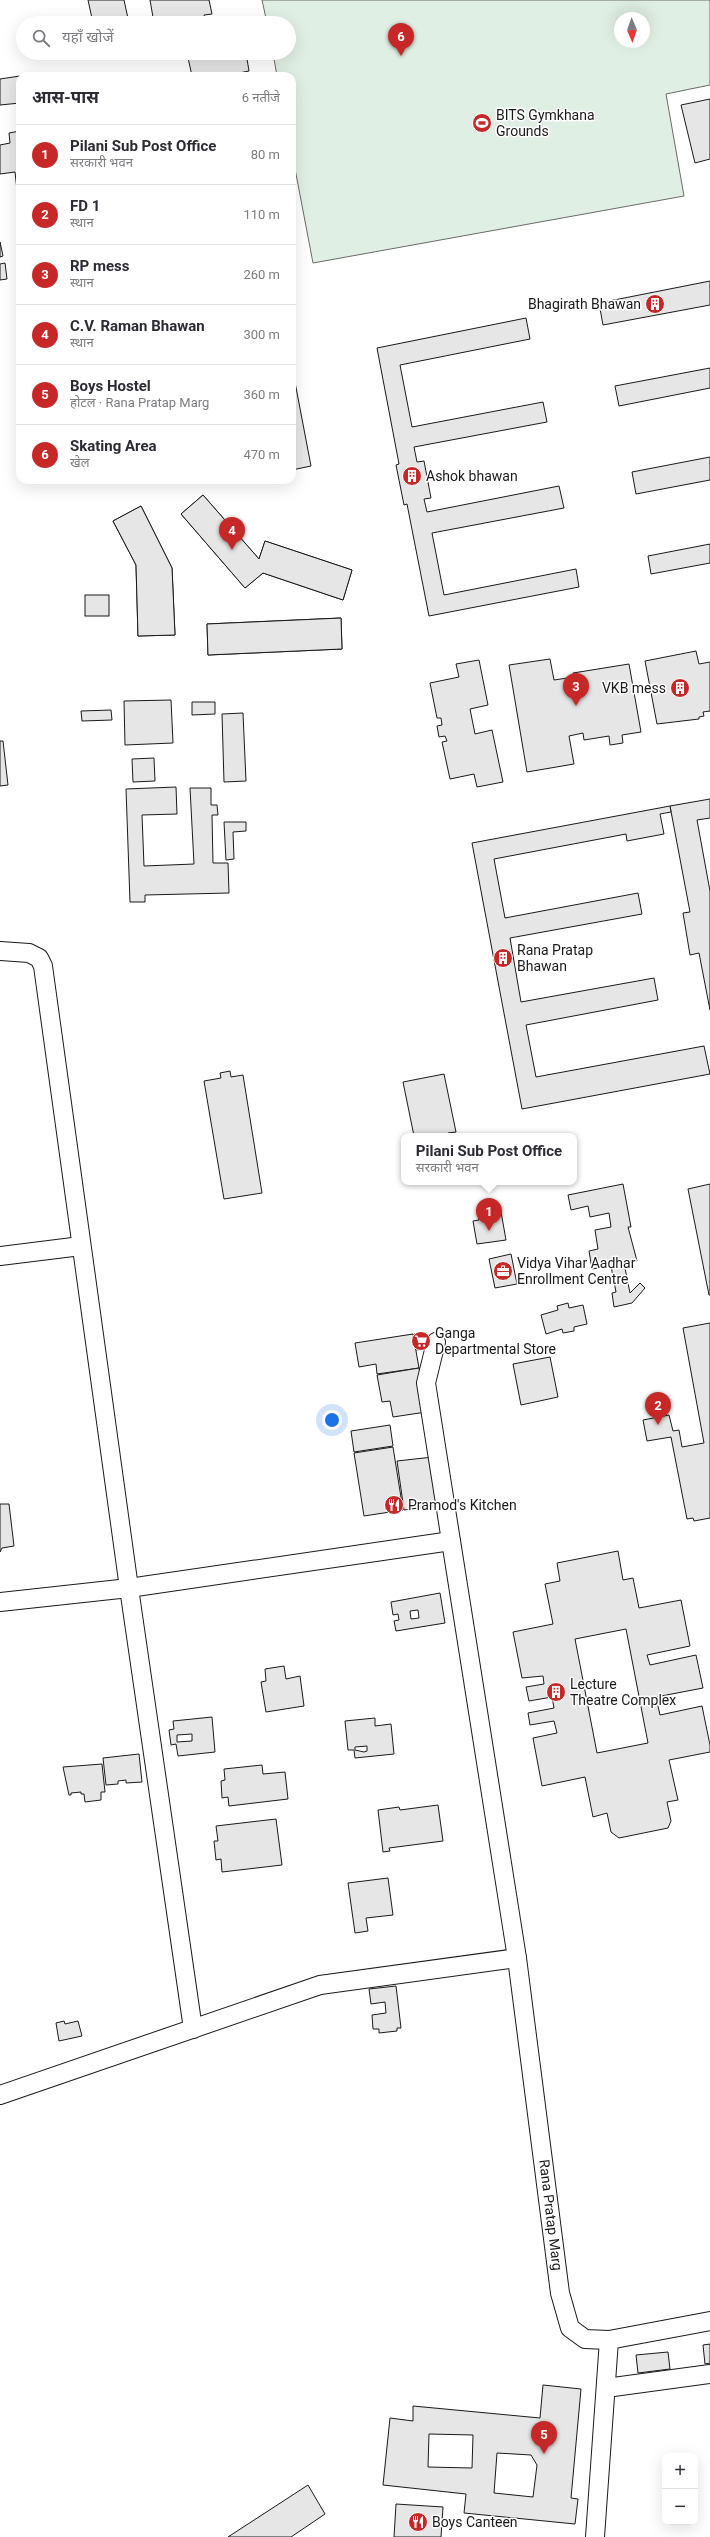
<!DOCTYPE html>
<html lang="hi">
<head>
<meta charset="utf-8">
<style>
  :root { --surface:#fff; --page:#f2f2f3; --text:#2b2b33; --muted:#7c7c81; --line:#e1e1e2; --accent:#c62828 }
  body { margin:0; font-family:Roboto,"Noto Sans Devanagari",sans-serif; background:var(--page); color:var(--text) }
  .controls { position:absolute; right:12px; bottom:12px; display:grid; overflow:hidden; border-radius:8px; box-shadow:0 4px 16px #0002 }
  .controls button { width:36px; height:36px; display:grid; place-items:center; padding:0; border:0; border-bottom:1px solid var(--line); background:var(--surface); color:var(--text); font:20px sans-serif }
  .compass { position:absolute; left:614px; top:12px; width:36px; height:36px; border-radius:50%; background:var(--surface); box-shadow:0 4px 16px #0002; rotate:178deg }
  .you { position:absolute; left:332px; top:1420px; width:14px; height:14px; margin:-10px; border:3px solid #fff; border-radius:50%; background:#1a73e8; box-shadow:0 0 0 6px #1a73e833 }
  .badge { display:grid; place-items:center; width:26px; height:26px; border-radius:50%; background:var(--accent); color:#fff; font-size:13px; font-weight:700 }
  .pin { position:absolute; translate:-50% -33px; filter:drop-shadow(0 1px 2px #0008) }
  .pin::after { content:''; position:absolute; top:21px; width:14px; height:12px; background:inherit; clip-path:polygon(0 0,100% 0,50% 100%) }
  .popup { position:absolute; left:401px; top:1133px; width:176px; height:52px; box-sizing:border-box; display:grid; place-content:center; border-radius:8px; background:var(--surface); filter:drop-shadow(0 1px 3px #0005); font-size:13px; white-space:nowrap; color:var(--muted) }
  .popup b { font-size:15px; color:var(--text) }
  .popup::after { content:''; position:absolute; left:50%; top:100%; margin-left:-8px; border:8px solid transparent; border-top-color:var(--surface) }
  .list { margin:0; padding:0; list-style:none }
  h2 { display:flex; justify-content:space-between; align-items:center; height:52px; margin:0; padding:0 16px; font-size:17px }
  h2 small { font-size:13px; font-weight:400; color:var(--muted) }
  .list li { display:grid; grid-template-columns:26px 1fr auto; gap:12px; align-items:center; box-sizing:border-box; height:60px; padding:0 16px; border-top:1px solid var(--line) }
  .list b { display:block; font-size:15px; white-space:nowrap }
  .list p { margin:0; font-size:13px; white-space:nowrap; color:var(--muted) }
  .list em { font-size:13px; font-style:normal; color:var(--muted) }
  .icon { flex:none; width:22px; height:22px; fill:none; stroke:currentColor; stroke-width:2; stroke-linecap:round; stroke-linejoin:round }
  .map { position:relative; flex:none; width:710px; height:2537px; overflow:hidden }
  .search { position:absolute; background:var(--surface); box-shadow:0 4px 16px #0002; left:16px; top:16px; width:280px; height:44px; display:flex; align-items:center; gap:10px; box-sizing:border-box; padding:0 14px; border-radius:22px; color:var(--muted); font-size:15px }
  .panel { position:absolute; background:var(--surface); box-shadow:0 4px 16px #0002; left:16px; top:72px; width:280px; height:412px; border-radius:12px }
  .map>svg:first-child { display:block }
</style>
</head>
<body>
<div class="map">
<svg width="710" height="2537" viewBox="0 0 710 2537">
  <rect width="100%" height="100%" fill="#fff"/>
  <path fill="#e0efe3" stroke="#6a6a6a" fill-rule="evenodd" d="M262 0H710V85L666 94 684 196 313 263 292 153V76H277L273 53H289V23H267ZM620 18H644V42H620Z"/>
  <g fill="#e6e6e6" stroke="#1a1a1a" fill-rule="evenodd">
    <path d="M88 0H124L129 23H93Z"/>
    <path d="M150 0H209L212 14 204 15 206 23H187L186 18 169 21 170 23H154Z"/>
    <path d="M187 53H246L249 71 224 76H192Z"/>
    <path d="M20 76V103L0 105V79Z"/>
    <path d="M710 99V159L695 163 681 105Z"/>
    <path d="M20 131V189L17 190 15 172 0 174V145L10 143 9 133Z"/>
    <path d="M0 242 3 256 0 257Z"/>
    <path d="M5 263 7 279 0 280V264Z"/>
    <path d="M710 281V305L603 325 599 303Z"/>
    <path d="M526 318 530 339 400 365 412 427 543 402 547 422 414 447 417 462 424 461 431 498 424 499 427 512 559 486 564 508 432 533 444 595 576 569 579 587 429 616 407 504 404 505 396 465 399 464 377 348Z"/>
    <path d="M710 368V388L619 406 615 386Z"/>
    <path d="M292 377H294L311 466 292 470Z"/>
    <path d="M710 457V480L636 494 632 472Z"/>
    <path d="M203 495 259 559 265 541 352 570 343 600 263 573 245 588 181 514Z"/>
    <path d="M203 495 259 559 265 541 352 570 343 600 263 573 245 588 181 514Z"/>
    <path d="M141 506 172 568 175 635 138 636 136 565 113 521Z"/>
    <path d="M141 506 172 568 175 635 138 636 136 565 113 521Z"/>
    <path d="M710 544V563L651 574 648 556Z"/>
    <rect x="85" y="595" width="24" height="21"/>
    <path d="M341 618 342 649 208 655 207 624Z"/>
    <path d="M341 618 342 649 208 655 207 624Z"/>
    <path d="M696 651 699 664 710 662V711L703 712 704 716 699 717V719L657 724 645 661Z"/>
    <path d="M550 659 554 680 574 677 573 673 629 664 641 732 622 735 623 743 610 745 609 736 584 740 583 733 569 736 574 764 527 772 509 665Z"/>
    <path d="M479 660 488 705 470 709 475 734 492 730 503 782 477 787 474 774 450 779 442 742 447 741 445 736 439 737 437 726 442 725 441 718H437L430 683 459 677 456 664Z"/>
    <path d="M171 700 173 743 125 745 124 701Z"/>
    <path d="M192 702H215V714L192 715Z"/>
    <path d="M111 710 112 720 82 721 81 711Z"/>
    <path d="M243 713 246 781 224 782 222 714Z"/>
    <path d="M0 741H3L8 785 0 786Z"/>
    <path d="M154 758 155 781 133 782 132 759Z"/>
    <path d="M176 787 177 814 142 815 144 866 194 864 190 788H211V805H217L218 815H212L213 863H228L229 893 145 895V902H130L126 789Z"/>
    <path d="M710 799V818L697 820 710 891V1010L699 953 690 955 683 913 690 912 670 806Z"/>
    <path d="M670 806 671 812 660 814 664 834 627 841 626 834 494 859 505 918 638 893 642 914 510 938 521 1002 654 978 658 1000 526 1025 536 1077 704 1046 710 1074 522 1109 472 843Z"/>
    <path d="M224 822H246V831L233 832 234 859 226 860Z"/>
    <path d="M230 1071 231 1077 243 1075 262 1193 224 1199 204 1081 221 1078 220 1073Z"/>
    <path d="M444 1074 456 1132 448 1133V1136H414L403 1082Z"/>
    <path d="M623 1184 631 1227H628L637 1261 624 1263 630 1293 640 1283 645 1288 632 1303 614 1307 612 1293 616 1292 611 1266 592 1269 589 1251 598 1249 595 1230 611 1227 609 1213 590 1217 588 1206 571 1210 568 1195Z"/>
    <path d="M710 1184V1295H709L688 1189Z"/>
    <path d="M500 1206 506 1240 477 1244 473 1221 479 1220 477 1209Z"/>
    <path d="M511 1254 517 1284 495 1288 489 1259Z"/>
    <path d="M568 1303 569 1308 583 1305 587 1324 574 1327V1331L563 1333 562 1329 546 1334 541 1315 558 1310 557 1306Z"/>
    <path d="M710 1323V1518L694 1521 693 1518 687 1519 671 1437 647 1441 643 1420 669 1415 673 1431 679 1430 682 1447 704 1443 683 1328Z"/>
    <path d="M426 1333 428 1348 416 1350 414 1334Z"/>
    <path d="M413 1334 419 1368 377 1374 376 1364 359 1367 355 1343Z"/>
    <path d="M550 1357 558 1397 521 1405 513 1364Z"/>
    <path d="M419 1368 426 1412 393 1417 390 1401 382 1402 377 1375Z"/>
    <path d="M390 1425 393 1446 354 1452 351 1431Z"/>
    <path d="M393 1447 403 1510 364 1516 354 1453Z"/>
    <path d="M433 1457 440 1505 404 1510 397 1461Z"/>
    <path d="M0 1504H9L14 1546 2 1548 0 1552Z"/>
    <path d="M618 1551 623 1580 633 1578 639 1608 681 1600 690 1646 647 1655 650 1665 696 1655 703 1688 656 1697 660 1715 702 1706 710 1745V1752L669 1760 678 1800 667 1802 671 1821 668 1828 619 1838 611 1832 607 1813 593 1817 585 1777 542 1786 533 1738 557 1733 554 1721 530 1725 528 1713 554 1708 552 1697 529 1701 526 1687 544 1684 543 1676 522 1678 513 1632 553 1624 545 1584 560 1581 557 1563ZM626 1629 648 1743 597 1753 575 1639Z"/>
    <path d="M440 1593 445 1623 396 1631 394 1621 399 1620 398 1614 393 1615 391 1602ZM418 1610 419 1618 411 1619 410 1611Z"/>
    <path d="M284 1666 286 1679 300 1676 304 1706 266 1712 261 1682 266 1681 265 1669Z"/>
    <path d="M212 1717 215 1752 178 1756 176 1744 171 1745 169 1730 174 1729 173 1721ZM192 1734V1741L177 1742V1735Z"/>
    <path d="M375 1718V1726L391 1724 394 1754 355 1758 354 1750H348L345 1721ZM367 1746V1751L364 1752 355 1750V1747Z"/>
    <path d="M139 1754 142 1782 126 1783V1780L118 1781V1784L106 1785 103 1758Z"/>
    <path d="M102 1764 105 1792H101V1800L85 1802 84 1794H81V1792L71 1793V1795H69L63 1767Z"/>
    <path d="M262 1765 263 1774 285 1772 288 1799 229 1806 228 1797 222 1798 221 1781 225 1780 224 1769Z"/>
    <path d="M438 1805 443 1841 389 1848 390 1851 383 1852 378 1810 399 1807 400 1810Z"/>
    <path d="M276 1819 282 1865 222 1872 221 1859 216 1860 214 1841H218L216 1826Z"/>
    <path d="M388 1878 393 1915 366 1918 368 1931 355 1933 348 1883Z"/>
    <path d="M396 1986 401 2028H397V2031L379 2033V2029H373L372 2015 386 2013 385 2002 371 2004 369 1989Z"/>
    <path d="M64 2021 65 2024 78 2021 82 2036 59 2041 56 2023Z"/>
    <path d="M710 2344V2363L705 2364 703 2345Z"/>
    <path d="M668 2352 670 2369 638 2373 636 2355Z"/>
    <path d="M543 2385 581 2389 571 2498 578 2499 575 2524 464 2513 466 2494 383 2485 390 2418 413 2421V2406L540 2418ZM429 2434 473 2435 472 2468 428 2467ZM497 2453 531 2455 537 2465 533 2497 494 2493Z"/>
    <path d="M308 2485 325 2514 291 2537H228Z"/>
    <path d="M396 2504 443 2507 441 2537H394Z"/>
  </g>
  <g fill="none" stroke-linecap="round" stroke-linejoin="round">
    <g stroke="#1a1a1a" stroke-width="20">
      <g id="street">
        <path d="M0 951 29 953 39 958 43 966 129 1588 193 2029"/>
        <path d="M0 1256 81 1246"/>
        <path d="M436 1342 426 1383 517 1958 560 2293 570 2328 585 2339 609 2340 710 2321"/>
        <path d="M0 1602 129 1588 451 1541"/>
        <path d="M0 2095 320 1985 517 1958"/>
        <path d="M606 2388 710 2374"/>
        <path d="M595 2537 609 2340"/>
      </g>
    </g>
    <use href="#street" stroke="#fff" stroke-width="18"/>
  </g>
  <defs>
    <g id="stadium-disc" transform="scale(1)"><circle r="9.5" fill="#c62828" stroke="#fff"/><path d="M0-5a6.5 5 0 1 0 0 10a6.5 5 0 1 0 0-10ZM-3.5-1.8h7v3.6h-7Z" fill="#fff"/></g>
    <g id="building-disc" transform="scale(1)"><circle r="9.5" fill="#c62828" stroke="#fff"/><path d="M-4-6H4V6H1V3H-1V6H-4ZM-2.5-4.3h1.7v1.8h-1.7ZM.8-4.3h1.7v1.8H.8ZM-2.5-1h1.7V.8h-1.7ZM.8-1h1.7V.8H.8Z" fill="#fff"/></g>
    <g id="office-disc" transform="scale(1)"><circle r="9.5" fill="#c62828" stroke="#fff"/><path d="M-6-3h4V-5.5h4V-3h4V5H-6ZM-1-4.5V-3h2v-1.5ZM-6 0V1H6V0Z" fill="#fff"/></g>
    <g id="supermarket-disc" transform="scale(1)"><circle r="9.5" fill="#c62828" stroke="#fff"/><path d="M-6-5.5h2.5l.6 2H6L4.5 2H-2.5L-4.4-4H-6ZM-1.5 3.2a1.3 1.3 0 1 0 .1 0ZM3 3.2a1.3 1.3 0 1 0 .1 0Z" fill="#fff"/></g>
    <g id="restaurant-disc" transform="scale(1)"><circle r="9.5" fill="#c62828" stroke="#fff"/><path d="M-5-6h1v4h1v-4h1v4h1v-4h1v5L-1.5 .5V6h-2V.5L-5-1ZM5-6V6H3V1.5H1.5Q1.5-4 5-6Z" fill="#fff"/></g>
  </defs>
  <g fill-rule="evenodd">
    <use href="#stadium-disc" x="482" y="123"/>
    <use href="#building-disc" x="655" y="304"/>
    <use href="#building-disc" x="412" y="476"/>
    <use href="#building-disc" x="680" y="688"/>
    <use href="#building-disc" x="503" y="958"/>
    <use href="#office-disc" x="503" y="1271"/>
    <use href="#supermarket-disc" x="421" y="1341"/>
    <use href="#restaurant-disc" x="394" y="1505"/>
    <use href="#building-disc" x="556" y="1692"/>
    <use href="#restaurant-disc" x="418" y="2522"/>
  </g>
  <g text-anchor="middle" stroke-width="3" stroke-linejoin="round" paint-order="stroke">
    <g font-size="14" fill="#1a1a1a" stroke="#fff" text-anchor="start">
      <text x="496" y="120">BITS Gymkhana<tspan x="496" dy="16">Grounds</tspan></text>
      <text x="641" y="309" text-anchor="end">Bhagirath Bhawan</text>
      <text x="426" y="481">Ashok bhawan</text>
      <text x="666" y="693" text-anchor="end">VKB mess</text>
      <text x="517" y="955">Rana Pratap<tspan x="517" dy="16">Bhawan</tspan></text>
      <text x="517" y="1268">Vidya Vihar Aadhar<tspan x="517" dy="16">Enrollment Centre</tspan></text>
      <text x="435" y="1338">Ganga<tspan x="435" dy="16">Departmental Store</tspan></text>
      <text x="408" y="1510">Pramod's Kitchen</text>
      <text x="570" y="1689">Lecture<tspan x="570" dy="16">Theatre Complex</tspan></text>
      <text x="432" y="2527">Boys Canteen</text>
    </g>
    <g font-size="14" fill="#1a1a1a" stroke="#fff">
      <text transform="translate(551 2215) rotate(83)" y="5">Rana Pratap Marg</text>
    </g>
  </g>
</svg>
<div class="controls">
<button>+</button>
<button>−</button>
</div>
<svg class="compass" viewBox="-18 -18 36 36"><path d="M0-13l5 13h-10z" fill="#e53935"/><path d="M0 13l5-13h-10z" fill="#7c7c81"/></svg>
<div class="you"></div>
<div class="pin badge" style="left:489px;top:1231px">1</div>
<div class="popup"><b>Pilani Sub Post Office</b>सरकारी भवन</div>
<div class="pin badge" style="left:658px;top:1425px">2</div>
<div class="pin badge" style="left:576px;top:706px">3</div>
<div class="pin badge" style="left:232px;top:550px">4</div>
<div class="pin badge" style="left:544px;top:2454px">5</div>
<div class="pin badge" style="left:401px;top:56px">6</div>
<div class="search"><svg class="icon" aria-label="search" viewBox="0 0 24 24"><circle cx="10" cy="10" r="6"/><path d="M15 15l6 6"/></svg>यहाँ खोजें</div>
<section class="panel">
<h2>आस-पास<small>6 नतीजे</small></h2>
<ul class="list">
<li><span class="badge">1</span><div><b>Pilani Sub Post Office</b><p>सरकारी भवन</p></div><em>80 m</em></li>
<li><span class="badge">2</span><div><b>FD 1</b><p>स्थान</p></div><em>110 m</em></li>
<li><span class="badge">3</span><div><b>RP mess</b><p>स्थान</p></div><em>260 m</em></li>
<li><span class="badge">4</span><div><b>C.V. Raman Bhawan</b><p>स्थान</p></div><em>300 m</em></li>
<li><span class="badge">5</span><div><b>Boys Hostel</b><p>होटल · Rana Pratap Marg</p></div><em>360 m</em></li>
<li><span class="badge">6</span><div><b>Skating Area</b><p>खेल</p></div><em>470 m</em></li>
</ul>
</section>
</div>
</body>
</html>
